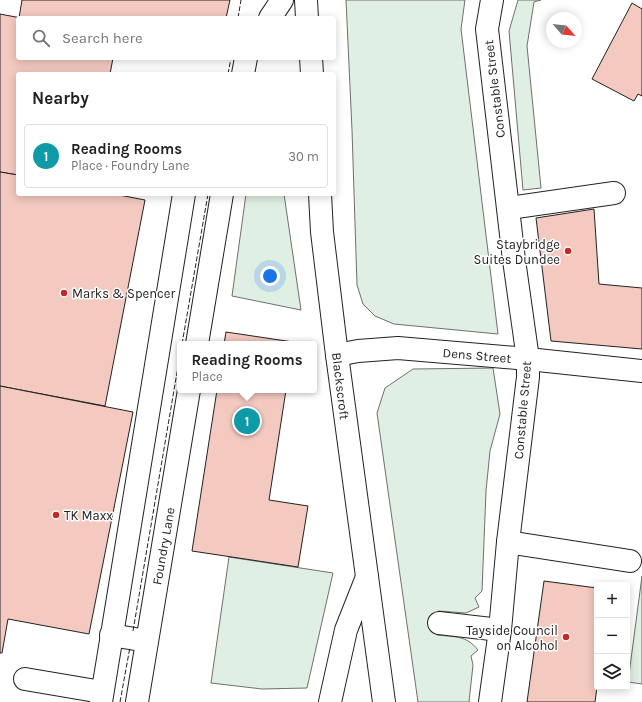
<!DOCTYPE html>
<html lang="en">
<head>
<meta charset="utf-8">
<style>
  :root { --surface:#fff; --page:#f6f6f6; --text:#202124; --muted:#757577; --line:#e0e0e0; --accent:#0b8043 }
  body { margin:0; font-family:Karla,sans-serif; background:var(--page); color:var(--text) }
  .controls { position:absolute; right:12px; bottom:12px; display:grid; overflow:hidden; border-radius:4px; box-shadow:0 2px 10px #0003 }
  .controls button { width:36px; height:36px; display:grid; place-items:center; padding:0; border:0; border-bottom:1px solid var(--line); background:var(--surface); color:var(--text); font:20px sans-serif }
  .compass { position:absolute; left:546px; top:12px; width:36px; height:36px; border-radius:50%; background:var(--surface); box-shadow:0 2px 10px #0003; rotate:117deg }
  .you { position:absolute; left:270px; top:276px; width:14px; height:14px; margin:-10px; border:3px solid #fff; border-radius:50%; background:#1a73e8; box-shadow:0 0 0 6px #1a73e833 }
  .badge { display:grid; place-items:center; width:26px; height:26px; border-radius:50%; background:var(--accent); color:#fff; font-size:13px; font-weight:700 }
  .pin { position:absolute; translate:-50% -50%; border:2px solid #fff; box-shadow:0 1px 4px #0006 }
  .popup { position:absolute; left:177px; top:341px; width:140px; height:52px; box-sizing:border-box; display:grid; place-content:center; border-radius:4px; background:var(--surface); filter:drop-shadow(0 1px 3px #0005); font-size:13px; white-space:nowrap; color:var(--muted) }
  .popup b { font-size:15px; color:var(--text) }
  .popup::after { content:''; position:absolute; left:50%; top:100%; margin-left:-8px; border:8px solid transparent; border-top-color:var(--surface) }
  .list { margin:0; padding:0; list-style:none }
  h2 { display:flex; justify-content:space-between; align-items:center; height:52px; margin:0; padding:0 16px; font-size:17px }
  h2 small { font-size:13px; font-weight:400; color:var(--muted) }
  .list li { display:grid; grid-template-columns:26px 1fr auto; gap:12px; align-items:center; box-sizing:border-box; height:64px; margin:0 8px 8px; padding:0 8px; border:1px solid var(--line); border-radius:4px }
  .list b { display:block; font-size:15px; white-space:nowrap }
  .list p { margin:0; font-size:13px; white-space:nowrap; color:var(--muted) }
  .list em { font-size:13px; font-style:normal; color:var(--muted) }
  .icon { flex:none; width:22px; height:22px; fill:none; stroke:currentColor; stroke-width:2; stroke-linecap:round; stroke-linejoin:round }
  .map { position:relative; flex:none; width:642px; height:702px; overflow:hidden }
  .search { position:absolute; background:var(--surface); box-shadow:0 2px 10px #0003; left:16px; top:16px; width:320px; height:44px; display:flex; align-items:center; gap:10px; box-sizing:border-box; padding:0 14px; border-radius:4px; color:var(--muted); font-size:15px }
  .panel { position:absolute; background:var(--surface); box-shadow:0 2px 10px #0003; left:16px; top:72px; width:320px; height:124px; border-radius:4px }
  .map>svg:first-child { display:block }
</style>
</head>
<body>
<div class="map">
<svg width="642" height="702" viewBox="0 0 642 702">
  <rect width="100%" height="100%" fill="#fff"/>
  <g fill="#e0efe3" stroke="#6f6f6f">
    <path d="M346 0H465L461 29 498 334 394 324 375 316 363 304 357 285 352 130Z"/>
    <path d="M518 0H541L534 2 527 46 541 188 523 190 509 31Z"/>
    <path d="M246 194H284L301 310 232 296Z"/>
    <path d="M493 368 500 414 490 451 486 491 482 591 475 598 479 607 466 613 438 611 437 635C455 637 466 635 478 650L471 656 473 665 469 702H418L377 413 385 388 413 369Z"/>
    <path d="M229 557 333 573 307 688 262 689 211 683Z"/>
    <path d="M642 576V684L628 682Z"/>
  </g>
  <g fill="#f3c9c0" stroke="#222">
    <path d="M22 0H230L226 18H19Z"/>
    <path d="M632 3 642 9V96L638 94 634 101 592 79Z"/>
    <path d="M0 14 21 18H18V58H113L110 74H18V175L0 172Z"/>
    <path d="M0 172 18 175V194H114L145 200 105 406 0 386Z"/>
    <path d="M594 209 599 284 642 288V349L551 341 536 218Z"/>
    <path d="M226 332 293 342V344H224Z"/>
    <path d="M0 386 133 412 89 634 8 619 2 653H0Z"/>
    <path d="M217 390H286L269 500 308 506 298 567 192 551Z"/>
    <path d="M544 581 597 588V687L595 702H527Z"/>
  </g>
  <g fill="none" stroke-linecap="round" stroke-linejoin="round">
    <g stroke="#222" stroke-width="24">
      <g id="minor">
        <path d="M270 18 282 0"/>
        <path d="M243 74 246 58"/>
        <path d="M509 208 614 193"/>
        <path d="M197 344 222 194"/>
        <path d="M337 355 358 351 398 348 528 359 642 371"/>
        <path d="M508 542 630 561"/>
        <path d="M439 623 500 630"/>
        <path d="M111 635 147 641"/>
        <path d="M25 679 102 692"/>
        <path d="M101 702 184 194"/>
        <path d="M137 702 189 390"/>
        <path d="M330 702 346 630 367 577"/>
        <path d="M490 702 500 630 508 542 528 377V359L514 260 487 29 492 0"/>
      </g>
    </g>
    <g stroke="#222" stroke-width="24">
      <g id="major">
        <path d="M306 0 307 18"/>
        <path d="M311 58 312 74"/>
        <path d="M320 194 322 232 337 355 384 702"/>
      </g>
    </g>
    <use href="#minor" stroke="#fff" stroke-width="22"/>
    <use href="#major" stroke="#fff" stroke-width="22"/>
    <g stroke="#222" stroke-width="1" stroke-dasharray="5 2" stroke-linecap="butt">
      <path d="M238 18 241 0"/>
      <path d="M228 74 231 58"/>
      <path d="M182 344 208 194"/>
      <path d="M133 631 180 355"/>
      <path d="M120 702 130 647"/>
    </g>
  </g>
  <g fill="#c62828" stroke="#fff" stroke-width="1.5">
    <circle cx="568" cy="251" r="4"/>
    <circle cx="64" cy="293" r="4"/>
    <circle cx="56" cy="515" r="4"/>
    <circle cx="566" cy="637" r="4"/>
  </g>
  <g text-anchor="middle" stroke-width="3" stroke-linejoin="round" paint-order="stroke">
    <g font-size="13" fill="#222" stroke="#fff">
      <text transform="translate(494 89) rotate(-97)" y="5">Constable Street</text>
      <text transform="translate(477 355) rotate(5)" y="5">Dens Street</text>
      <text transform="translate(341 386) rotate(83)" y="5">Blackscroft</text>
      <text transform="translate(522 410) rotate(-85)" y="5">Constable Street</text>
      <text transform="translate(163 546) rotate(-80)" y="5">Foundry Lane</text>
    </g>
    <g font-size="13" fill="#222" stroke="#fff" text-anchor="end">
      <text x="560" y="249">Staybridge<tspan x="560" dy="15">Suites Dundee</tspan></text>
      <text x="72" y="298" text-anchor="start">Marks &amp; Spencer</text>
      <text x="64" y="520" text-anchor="start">TK Maxx</text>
      <text x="558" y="635">Tayside Council<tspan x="558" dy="15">on Alcohol</tspan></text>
    </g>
  </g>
</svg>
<div class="controls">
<button>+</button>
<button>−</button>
<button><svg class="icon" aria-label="layers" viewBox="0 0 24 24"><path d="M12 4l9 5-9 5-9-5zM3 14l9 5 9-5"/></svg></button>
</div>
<svg class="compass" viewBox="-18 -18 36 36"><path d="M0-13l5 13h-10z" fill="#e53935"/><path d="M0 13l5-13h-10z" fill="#757577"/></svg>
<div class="you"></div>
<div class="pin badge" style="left:247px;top:421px;background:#0f9aa8">1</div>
<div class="popup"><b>Reading Rooms</b>Place</div>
<div class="search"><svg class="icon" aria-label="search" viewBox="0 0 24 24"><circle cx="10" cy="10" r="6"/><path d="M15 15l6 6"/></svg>Search here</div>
<section class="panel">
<h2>Nearby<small></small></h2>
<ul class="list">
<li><span class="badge" style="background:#0f9aa8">1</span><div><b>Reading Rooms</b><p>Place · Foundry Lane</p></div><em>30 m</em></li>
</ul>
</section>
</div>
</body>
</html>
